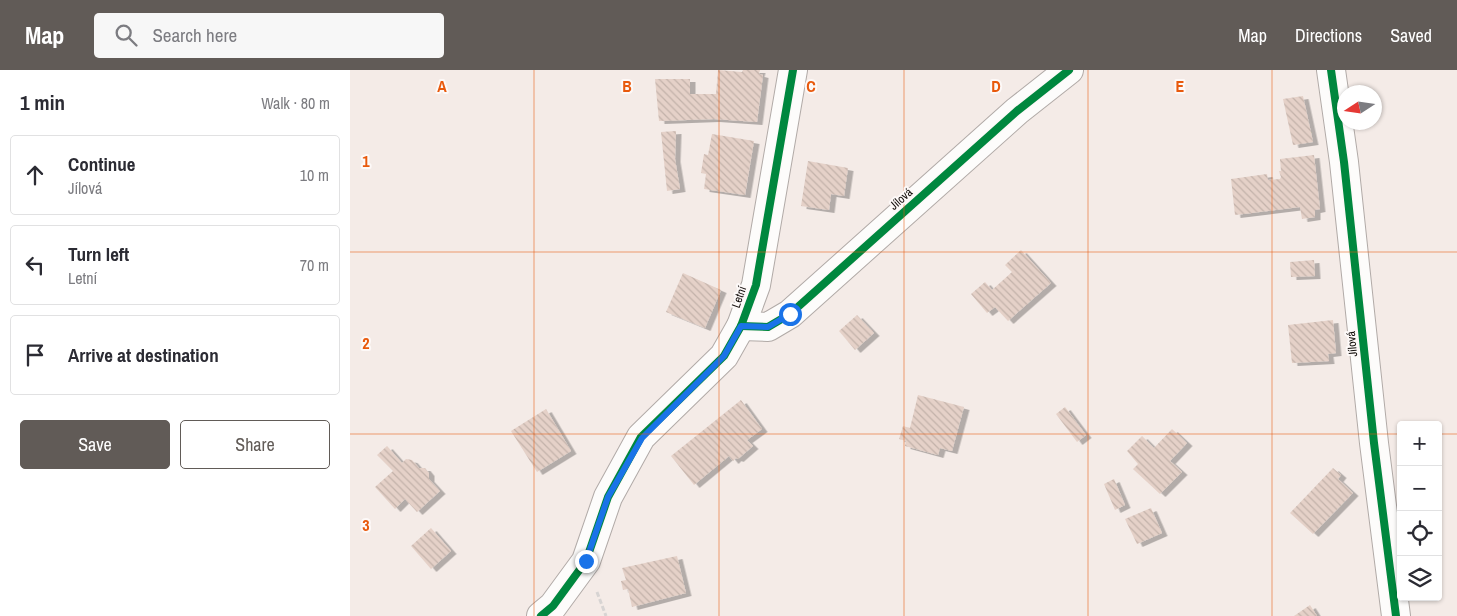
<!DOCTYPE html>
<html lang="en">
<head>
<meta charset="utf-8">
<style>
  :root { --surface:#fff; --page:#f7f7f7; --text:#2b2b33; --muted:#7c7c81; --line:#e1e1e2; --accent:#615b57 }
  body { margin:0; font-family:"Archivo Narrow",sans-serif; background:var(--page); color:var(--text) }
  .controls { position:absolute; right:15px; bottom:15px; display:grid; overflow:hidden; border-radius:5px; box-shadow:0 1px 4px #0004 }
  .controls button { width:45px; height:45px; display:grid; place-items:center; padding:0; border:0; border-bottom:1px solid var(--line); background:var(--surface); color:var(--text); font:25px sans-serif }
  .compass { position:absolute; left:987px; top:15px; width:45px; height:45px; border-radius:50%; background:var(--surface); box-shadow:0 1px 4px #0004; rotate:258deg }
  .stop { position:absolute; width:15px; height:15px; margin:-11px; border:4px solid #1a73e8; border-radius:50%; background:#fff }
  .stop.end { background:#1a73e8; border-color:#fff; box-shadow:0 1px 5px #0008 }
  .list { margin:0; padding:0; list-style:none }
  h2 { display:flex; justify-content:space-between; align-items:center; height:65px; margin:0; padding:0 20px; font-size:21px }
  h2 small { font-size:16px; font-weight:400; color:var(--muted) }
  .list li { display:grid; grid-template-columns:32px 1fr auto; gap:15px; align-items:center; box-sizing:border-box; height:80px; margin:0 10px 10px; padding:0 10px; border:1px solid var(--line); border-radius:5px }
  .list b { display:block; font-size:19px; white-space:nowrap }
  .list p { margin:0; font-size:16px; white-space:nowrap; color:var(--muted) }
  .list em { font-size:16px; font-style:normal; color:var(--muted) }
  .actions { display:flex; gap:10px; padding:15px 20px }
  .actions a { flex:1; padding:11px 0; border:1px solid var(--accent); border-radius:5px; text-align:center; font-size:18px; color:var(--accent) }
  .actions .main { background:var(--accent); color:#fff }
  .icon { flex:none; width:28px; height:28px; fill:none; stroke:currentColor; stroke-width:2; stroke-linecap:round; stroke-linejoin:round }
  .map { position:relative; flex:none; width:1107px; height:546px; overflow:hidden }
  header { display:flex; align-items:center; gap:30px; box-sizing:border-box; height:70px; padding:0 25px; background:var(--accent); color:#fff }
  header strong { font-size:24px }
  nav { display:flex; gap:28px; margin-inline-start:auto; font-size:18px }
  .search { width:350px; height:45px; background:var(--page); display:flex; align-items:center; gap:12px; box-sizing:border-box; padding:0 18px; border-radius:5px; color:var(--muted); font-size:19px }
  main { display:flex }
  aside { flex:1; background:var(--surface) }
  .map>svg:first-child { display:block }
</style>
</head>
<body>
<header>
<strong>Map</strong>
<div class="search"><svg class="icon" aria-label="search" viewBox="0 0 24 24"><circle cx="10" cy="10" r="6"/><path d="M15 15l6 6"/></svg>Search here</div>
<nav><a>Map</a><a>Directions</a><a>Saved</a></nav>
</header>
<main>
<aside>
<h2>1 min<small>Walk · 80 m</small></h2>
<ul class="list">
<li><svg class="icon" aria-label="ahead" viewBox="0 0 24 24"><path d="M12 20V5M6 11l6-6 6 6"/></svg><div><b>Continue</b><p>Jílová</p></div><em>10 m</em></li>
<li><svg class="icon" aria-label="left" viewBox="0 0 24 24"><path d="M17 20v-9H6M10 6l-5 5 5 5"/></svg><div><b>Turn left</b><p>Letní</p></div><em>70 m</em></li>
<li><svg class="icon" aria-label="arrive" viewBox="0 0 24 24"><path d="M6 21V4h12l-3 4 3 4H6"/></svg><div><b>Arrive at destination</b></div></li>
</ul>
<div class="actions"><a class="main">Save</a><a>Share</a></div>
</aside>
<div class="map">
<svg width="1107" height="546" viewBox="0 0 1107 546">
  <defs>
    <pattern id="building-back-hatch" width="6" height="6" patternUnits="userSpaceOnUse" patternTransform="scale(1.25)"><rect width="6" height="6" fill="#e5d1c8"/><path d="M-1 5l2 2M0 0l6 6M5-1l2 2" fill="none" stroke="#c3b2aa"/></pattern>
    <filter id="shadow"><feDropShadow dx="5.5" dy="3" stdDeviation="0" flood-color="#0004"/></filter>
  </defs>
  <rect width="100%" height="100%" fill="#f4ebe7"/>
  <g fill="url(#building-back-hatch)" filter="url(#shadow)">
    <path d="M368 0 392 2 393 0H410L409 4 413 5 407 52 364 49 309 51 305 9H340V24H366Z"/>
    <path d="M953 26 963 72 943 75 933 29Z"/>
    <path d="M326 61 325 89 330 119 317 121 311 62Z"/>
    <path d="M362 64 404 71 395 125 354 119 356 104 351 103 354 84 358 85Z"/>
    <path d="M964 85 970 139 965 140V147L952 149 950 137 885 145 881 109 917 104 918 110 930 109 931 107 929 101H931L930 89Z"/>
    <path d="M458 91 498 98 494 126 481 124 479 140 451 136Z"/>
    <path d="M671 180 701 213 658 251 645 237 637 243 621 224 635 212 642 220 662 202 655 195Z"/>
    <path d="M964 190 965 206 941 207 940 192Z"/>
    <path d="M333 203 371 220 355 258 316 242Z"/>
    <path d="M507 245 524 263 505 280 489 261Z"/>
    <path d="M983 250 986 283 978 284 979 291 942 293 938 255Z"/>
    <path d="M568 325 614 337 602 381 590 378 588 385 555 376 556 371 549 369 553 356 560 358Z"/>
    <path d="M391 330 412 359 397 370 403 376 388 389 386 388 383 391 379 386 344 415 321 386Z"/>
    <path d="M715 337 736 365 727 372 706 344Z"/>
    <path d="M196 339 221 381 187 402 161 361Z"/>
    <path d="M822 359 837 373 820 391 832 402 810 424 783 399 788 394 777 381 792 366 804 378Z"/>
    <path d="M37 376 52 393 56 389 62 390 69 398H75L79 403V409L90 421 67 442 55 429 45 439 25 417 43 401 27 385Z"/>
    <path d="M983 398 991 405 988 409 1003 423 963 464 940 443Z"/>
    <path d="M764 409 775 435 765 440 754 414Z"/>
    <path d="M801 438 812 463 787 474 775 449Z"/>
    <path d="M81 458 101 481 81 499 61 476Z"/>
    <path d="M327 486 336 523 282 537 278 519 273 520 271 511 276 510 272 498Z"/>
    <path d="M960 535 967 546H944Z"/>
  </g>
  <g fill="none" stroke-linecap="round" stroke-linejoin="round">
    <g stroke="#b1aaa7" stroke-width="30">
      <g id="minor">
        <path d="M981 0 994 92 1024 373 1046 546"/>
        <path d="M391 256 418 257 440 244 667 41 719 0"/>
        <path d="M191 546 203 536 236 491 258 427 291 367 374 286 391 256 406 215 443 0"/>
      </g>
    </g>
    <path stroke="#d7d4d3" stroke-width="3" stroke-dasharray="5 2.5" stroke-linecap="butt" d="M247 522 256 546"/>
    <use href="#minor" stroke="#fdfcfb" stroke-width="28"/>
    <g stroke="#fdf9f8" stroke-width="11">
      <g id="cycleway">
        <path d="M981 0 994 92 1024 373 1046 546"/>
        <path d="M391 256 418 257 440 244 667 41 719 0"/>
        <path d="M191 546 203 536 236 491 258 427 291 367 374 286 391 256 406 215 443 0"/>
      </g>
    </g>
    <use href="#cycleway" stroke="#00873e" stroke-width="8"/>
  </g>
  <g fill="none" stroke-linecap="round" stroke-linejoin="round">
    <path stroke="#1a73e8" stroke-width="6" d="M236 491 258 427 292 368 374 286 391 256 418 257 440 244"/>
  </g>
  <path fill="none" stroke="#e8590c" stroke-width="1" stroke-opacity="0.55" d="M184 0V546M369 0V546M554 0V546M738 0V546M922 0V546M0 182H1107M0 364H1051M1088 364H1107"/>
  <g text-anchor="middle" stroke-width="4" stroke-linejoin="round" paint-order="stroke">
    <g font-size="12" fill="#120d0a" stroke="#fdf9f8">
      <text transform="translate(551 129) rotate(-42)" y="4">Jílová</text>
      <text transform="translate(389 227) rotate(-71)" y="4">Letní</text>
      <text transform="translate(1002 274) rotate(-96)" y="4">Jílová</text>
    </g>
  </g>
  <g font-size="16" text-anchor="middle" font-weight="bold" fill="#e8590c" stroke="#fdf9f8" stroke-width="4" stroke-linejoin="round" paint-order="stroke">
    <text x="92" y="22">A</text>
    <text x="277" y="22">B</text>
    <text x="461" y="22">C</text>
    <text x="646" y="22">D</text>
    <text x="830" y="22">E</text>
    <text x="16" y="97">1</text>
    <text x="16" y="279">2</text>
    <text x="16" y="461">3</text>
  </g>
</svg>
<div class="controls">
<button>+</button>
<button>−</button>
<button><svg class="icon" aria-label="locate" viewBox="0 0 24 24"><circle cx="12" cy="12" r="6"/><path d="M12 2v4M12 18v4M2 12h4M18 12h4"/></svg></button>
<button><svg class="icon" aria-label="layers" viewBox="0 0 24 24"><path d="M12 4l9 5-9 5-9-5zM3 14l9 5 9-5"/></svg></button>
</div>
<svg class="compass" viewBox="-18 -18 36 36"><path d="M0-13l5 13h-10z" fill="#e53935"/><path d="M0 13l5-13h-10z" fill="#7c7c81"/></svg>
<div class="stop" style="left:440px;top:244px"></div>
<div class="stop end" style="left:236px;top:491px"></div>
</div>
</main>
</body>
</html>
